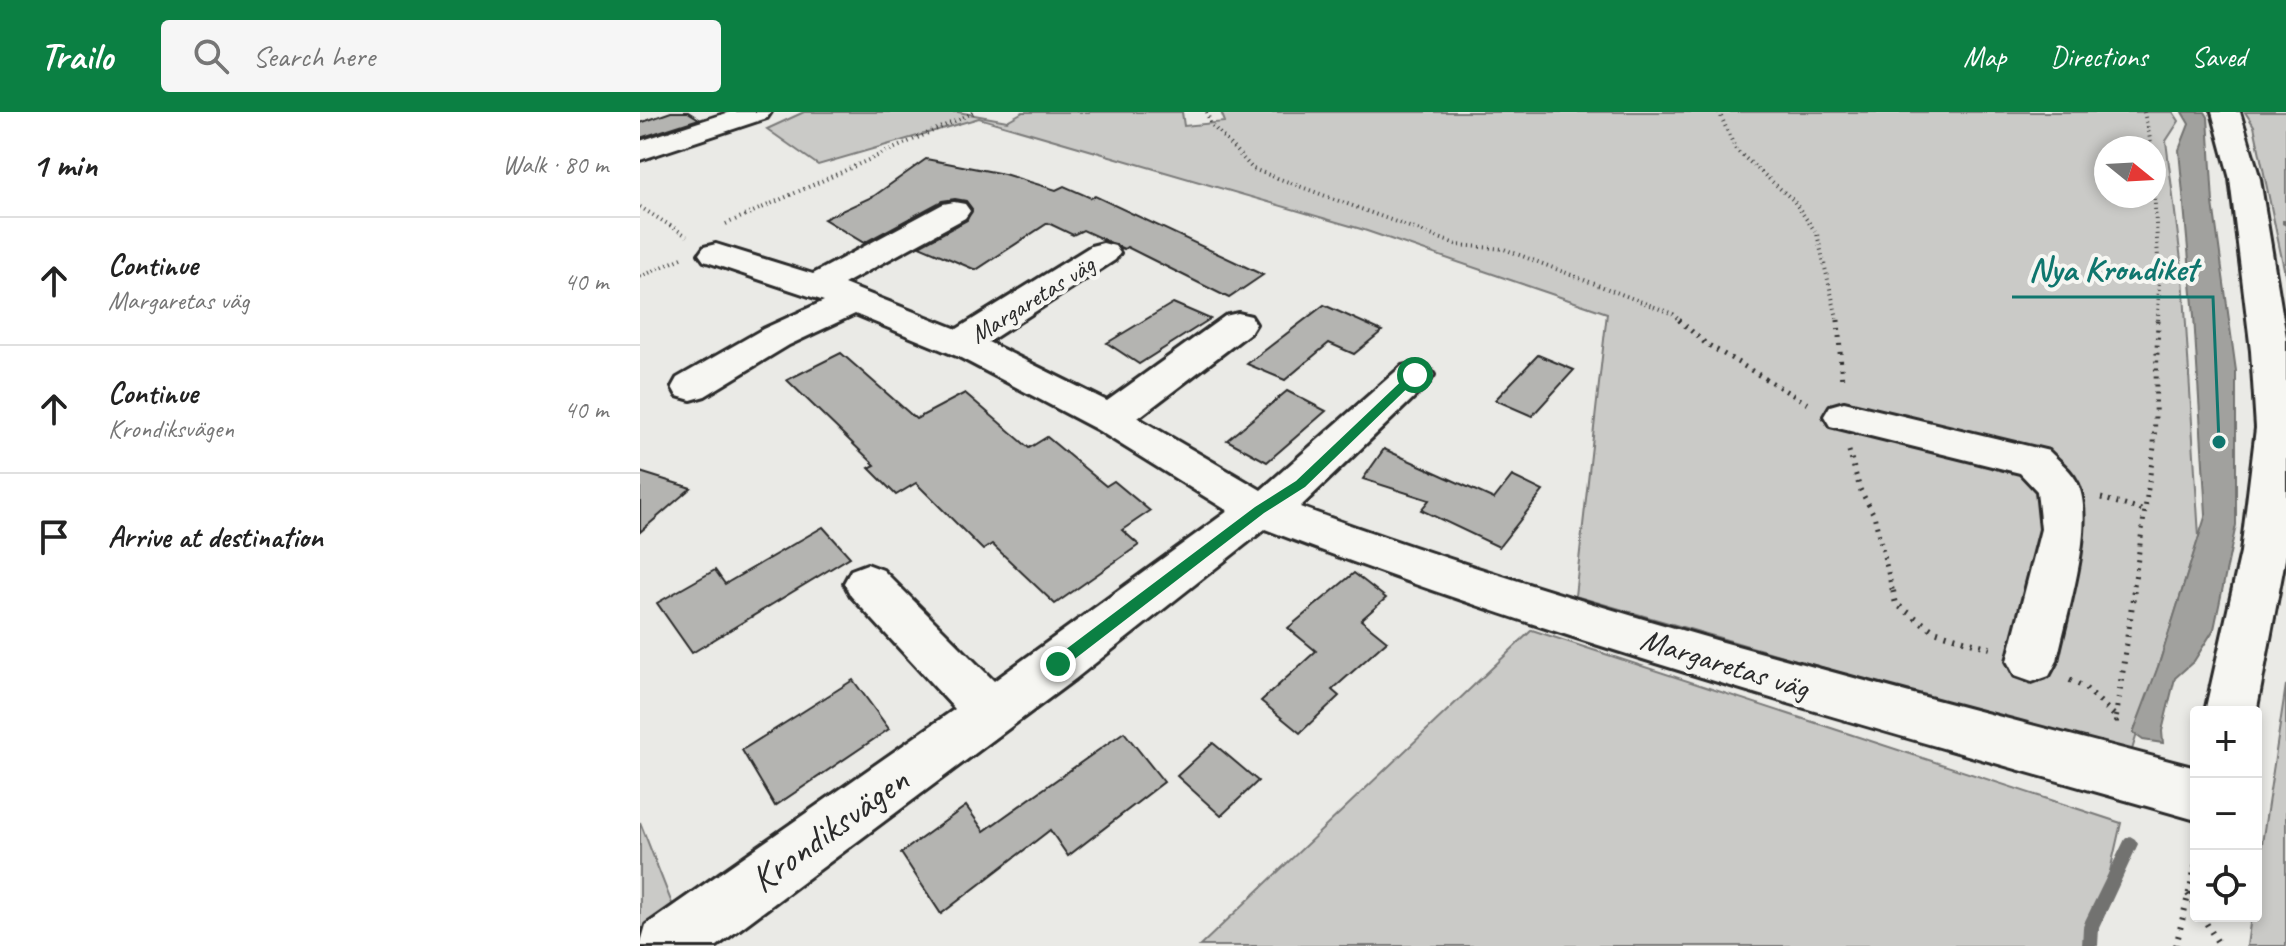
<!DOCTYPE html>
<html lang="en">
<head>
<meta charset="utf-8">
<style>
  :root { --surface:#fff; --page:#f6f6f6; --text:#222; --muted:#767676; --line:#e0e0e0; --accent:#0b8043 }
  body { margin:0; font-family:Caveat,sans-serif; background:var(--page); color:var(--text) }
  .controls { position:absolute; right:24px; bottom:24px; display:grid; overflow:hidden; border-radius:8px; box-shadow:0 4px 12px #0003 }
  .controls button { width:72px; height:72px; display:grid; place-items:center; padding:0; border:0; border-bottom:2px solid var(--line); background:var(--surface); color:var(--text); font:40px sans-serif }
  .compass { position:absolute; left:1454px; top:24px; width:72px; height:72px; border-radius:50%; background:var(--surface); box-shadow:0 4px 12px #0003; rotate:108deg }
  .stop { position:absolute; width:24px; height:24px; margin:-18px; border:6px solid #0b8043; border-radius:50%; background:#fff }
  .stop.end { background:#0b8043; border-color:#fff; box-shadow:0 2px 8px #0008 }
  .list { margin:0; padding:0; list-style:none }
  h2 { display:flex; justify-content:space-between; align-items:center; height:104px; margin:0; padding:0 32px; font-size:34px }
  h2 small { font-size:26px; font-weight:400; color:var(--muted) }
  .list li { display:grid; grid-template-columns:52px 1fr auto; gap:24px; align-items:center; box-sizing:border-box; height:128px; padding:0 32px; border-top:2px solid var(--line) }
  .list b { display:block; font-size:30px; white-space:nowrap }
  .list p { margin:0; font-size:26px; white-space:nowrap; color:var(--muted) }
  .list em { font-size:26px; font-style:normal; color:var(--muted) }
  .icon { flex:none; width:44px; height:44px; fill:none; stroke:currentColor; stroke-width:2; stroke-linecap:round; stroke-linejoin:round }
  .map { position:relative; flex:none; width:1646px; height:834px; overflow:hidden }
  header { display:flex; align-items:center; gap:48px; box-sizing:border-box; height:112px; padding:0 40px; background:var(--accent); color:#fff }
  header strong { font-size:38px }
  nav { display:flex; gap:44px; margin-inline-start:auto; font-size:28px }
  .search { width:560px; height:72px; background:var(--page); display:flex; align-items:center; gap:20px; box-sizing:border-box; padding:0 28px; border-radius:8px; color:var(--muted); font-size:30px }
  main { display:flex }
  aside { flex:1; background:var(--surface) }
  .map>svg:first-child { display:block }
</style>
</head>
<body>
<header>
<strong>Trailo</strong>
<div class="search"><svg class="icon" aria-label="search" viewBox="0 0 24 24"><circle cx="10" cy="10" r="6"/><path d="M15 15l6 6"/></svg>Search here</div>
<nav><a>Map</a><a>Directions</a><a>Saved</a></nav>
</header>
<main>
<aside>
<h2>1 min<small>Walk · 80 m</small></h2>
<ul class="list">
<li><svg class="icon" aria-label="ahead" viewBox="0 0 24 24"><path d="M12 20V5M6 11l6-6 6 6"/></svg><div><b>Continue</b><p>Margaretas väg</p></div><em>40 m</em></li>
<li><svg class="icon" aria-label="ahead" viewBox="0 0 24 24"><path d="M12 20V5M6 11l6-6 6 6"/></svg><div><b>Continue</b><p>Krondiksvägen</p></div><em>40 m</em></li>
<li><svg class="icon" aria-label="arrive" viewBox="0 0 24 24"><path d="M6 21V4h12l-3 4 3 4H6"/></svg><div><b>Arrive at destination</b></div></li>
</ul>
</aside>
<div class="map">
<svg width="1646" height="834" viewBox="0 0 1646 834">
  <rect width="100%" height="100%" fill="#eaeae6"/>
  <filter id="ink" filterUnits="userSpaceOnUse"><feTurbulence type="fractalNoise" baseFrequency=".0125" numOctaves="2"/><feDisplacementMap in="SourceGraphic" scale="16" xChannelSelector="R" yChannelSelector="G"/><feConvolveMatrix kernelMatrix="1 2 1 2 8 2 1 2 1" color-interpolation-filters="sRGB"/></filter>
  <g filter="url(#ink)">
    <g fill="#cacac7" stroke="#7a7a79" stroke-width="2" fill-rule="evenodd">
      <path d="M164 0H318L367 9 383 0H542L544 14 585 10 581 0H1533L1539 9 1526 29 1543 164 1559 425 1490 644 935 484 967 201 721 117 339 6 178 53 127 17ZM1466 36H1514V84H1466Z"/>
      <path d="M1605 0H1646V166L1614 14Z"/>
      <path d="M892 518 1481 711 1453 834H560Z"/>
      <path d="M1646 573V834H1607L1611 804H1616V771Z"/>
      <path d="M0 710 38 807 0 834Z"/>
    </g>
    <path fill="#a1a19e" stroke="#727270" stroke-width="2" d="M1542 0H1565L1568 5 1573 91 1596 259V413L1574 517 1554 549 1535 566 1522 619 1523 631 1503 628 1493 621 1519 552 1566 402 1554 204 1539 38 1549 12Z"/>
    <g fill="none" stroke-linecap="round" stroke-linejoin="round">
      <g fill="#727270" fill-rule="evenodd">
        <path d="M1642 108H1646V114L1642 112Z"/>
        <path d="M1490 724 1495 727 1498 732 1459 816 1458 834H1442L1443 815 1445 809 1485 727Z"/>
      </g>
    </g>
    <g fill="#b4b4b1" stroke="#2b2b2b" stroke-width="2">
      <path d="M31 0H48L59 7 0 26V11Z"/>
      <path d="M286 47 364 62 416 78 424 74 451 86 455 84 623 163 589 186 487 135 484 137 443 118 433 123 408 111 336 158 279 134 327 108 332 97 326 89 315 87 302 89 224 131 184 107 234 84Z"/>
      <path d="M533 191 570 207 499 252 467 231Z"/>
      <path d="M684 193 742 219 714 242 689 231 645 268 607 252Z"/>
      <path d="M201 241 276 307 325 281 389 336 407 325 466 374 474 369 510 399 482 418 499 433 415 492 352 432 343 438 276 371 256 383 229 356 235 353 147 268Z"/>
      <path d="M898 243 934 258 892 304 855 288Z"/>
      <path d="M647 279 686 299 627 350 587 328Z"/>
      <path d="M744 337 854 387 872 364 903 379 859 435 781 398 789 388 723 367Z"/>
      <path d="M0 360 51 376 0 420Z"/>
      <path d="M183 415 210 445 52 541 17 491 75 458 85 472Z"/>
      <path d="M714 461 746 486 721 508 747 529 692 578 699 584 660 621 621 589 676 539 648 516Z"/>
      <path d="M213 568 249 617 135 694 102 638Z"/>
      <path d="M484 620 524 670 428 744 410 718 301 802 261 741 326 694 344 719Z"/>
      <path d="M573 631 618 669 581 704 537 664Z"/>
    </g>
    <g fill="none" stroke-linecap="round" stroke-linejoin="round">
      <g stroke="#2b2b2b" stroke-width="6">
        <g id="minor">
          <path d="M90 0H131L127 6 0 48V29Z"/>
          <path d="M1572 0H1600L1620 67 1646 225V442L1616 601 1565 600 1601 440 1616 316 1611 239 1590 67Z"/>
          <path d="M314 90 325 92 330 99 325 106 204 172 317 217 451 134 463 131 475 134 480 141 475 148 348 230 467 289 585 204 598 201 611 204 616 212 611 220 498 306 621 378 762 254 775 251 788 254 794 263 788 272 660 395C952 502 1255 577 1556 656V708C1243 619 929 534 625 417L435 567 77 834H0L6 813 315 597 211 484 204 471 211 458 227 452 243 458 354 569 588 399 456 317 319 245 215 202 149 233 65 284 51 288 37 284 32 275 37 266 123 217 184 189 64 149 59 142 64 135 76 132 173 162 303 92Z"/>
          <path d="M1204 290 1409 339C1419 349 1432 359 1438 372 1456 414 1426 504 1417 549L1409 564 1392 570 1375 564 1367 549 1401 417 1397 379 1380 361 1190 314 1184 304 1190 294Z"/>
        </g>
      </g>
      <g stroke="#2b2b2b" stroke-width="4" stroke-dasharray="1 4" stroke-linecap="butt">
        <path d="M567 0 570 11 613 57 818 133 864 137 1033 202 1041 210"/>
        <path d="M1079 0 1096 38 1153 88 1177 122 1198 210"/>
        <path d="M1504 0 1512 36"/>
        <path d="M1514 77 1519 163 1518 210"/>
        <path d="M0 95 47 124"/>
        <path d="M86 112 335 0"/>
        <path d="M0 165 42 146"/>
      </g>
      <g stroke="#2b2b2b" stroke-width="5" stroke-dasharray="2 6" stroke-linecap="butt">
        <path d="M1039 208 1065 231 1168 292"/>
        <path d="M1198 208 1202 271"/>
        <path d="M1209 339 1220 377 1234 403 1253 481"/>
        <path d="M1461 386 1505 399"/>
        <path d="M1493 481 1514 335 1518 208"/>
      </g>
      <g stroke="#2b2b2b" stroke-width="6" stroke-dasharray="2 7" stroke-linecap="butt">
        <path d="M1253 479 1256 492 1294 519 1350 536"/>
        <path d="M1430 568 1444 575 1476 605V616"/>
        <path d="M1476 605 1494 479"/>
        <path d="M1548 782 1556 795"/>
        <path d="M1562 804 1580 834"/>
        <path d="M1536 834 1556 751"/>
      </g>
      <use href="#minor" fill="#f6f6f2" fill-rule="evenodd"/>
    </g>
  </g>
  <path fill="#0b8043" d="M771 260 781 263 665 375 624 401 423 556H413V547L615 395 656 369Z"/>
  <g text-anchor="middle" stroke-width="8" stroke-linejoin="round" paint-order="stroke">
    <g font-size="26" fill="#2b2b2b" stroke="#f6f6f2">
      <text transform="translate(392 187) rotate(-32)" y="9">Margaretas väg</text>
    </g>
    <g font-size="32" fill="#2b2b2b" stroke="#f6f6f2">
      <text transform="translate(1085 551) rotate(17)" y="11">Margaretas väg</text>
    </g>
    <g font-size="38" fill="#2b2b2b" stroke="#f6f6f2">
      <text transform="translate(189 717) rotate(-36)" y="13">Krondiksvägen</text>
    </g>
  </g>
  <path fill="none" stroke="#0f766e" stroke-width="3" d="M1579 330L1573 185H1372"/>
  <circle fill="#0f766e" stroke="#f6f6f2" stroke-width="3" cx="1579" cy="330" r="8"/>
  <g font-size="34" text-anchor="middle" font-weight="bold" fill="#0f766e" stroke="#f6f6f2" stroke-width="8" stroke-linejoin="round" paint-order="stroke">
    <text x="1473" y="168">Nya Krondiket</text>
  </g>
</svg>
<div class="controls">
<button>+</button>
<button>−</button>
<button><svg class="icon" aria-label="locate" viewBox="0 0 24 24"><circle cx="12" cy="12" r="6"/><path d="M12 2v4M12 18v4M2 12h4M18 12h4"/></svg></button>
</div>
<svg class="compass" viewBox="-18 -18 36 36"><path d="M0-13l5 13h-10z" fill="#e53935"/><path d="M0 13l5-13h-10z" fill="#767676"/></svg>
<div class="stop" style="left:775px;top:263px"></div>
<div class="stop end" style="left:418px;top:552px"></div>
</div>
</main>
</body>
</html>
